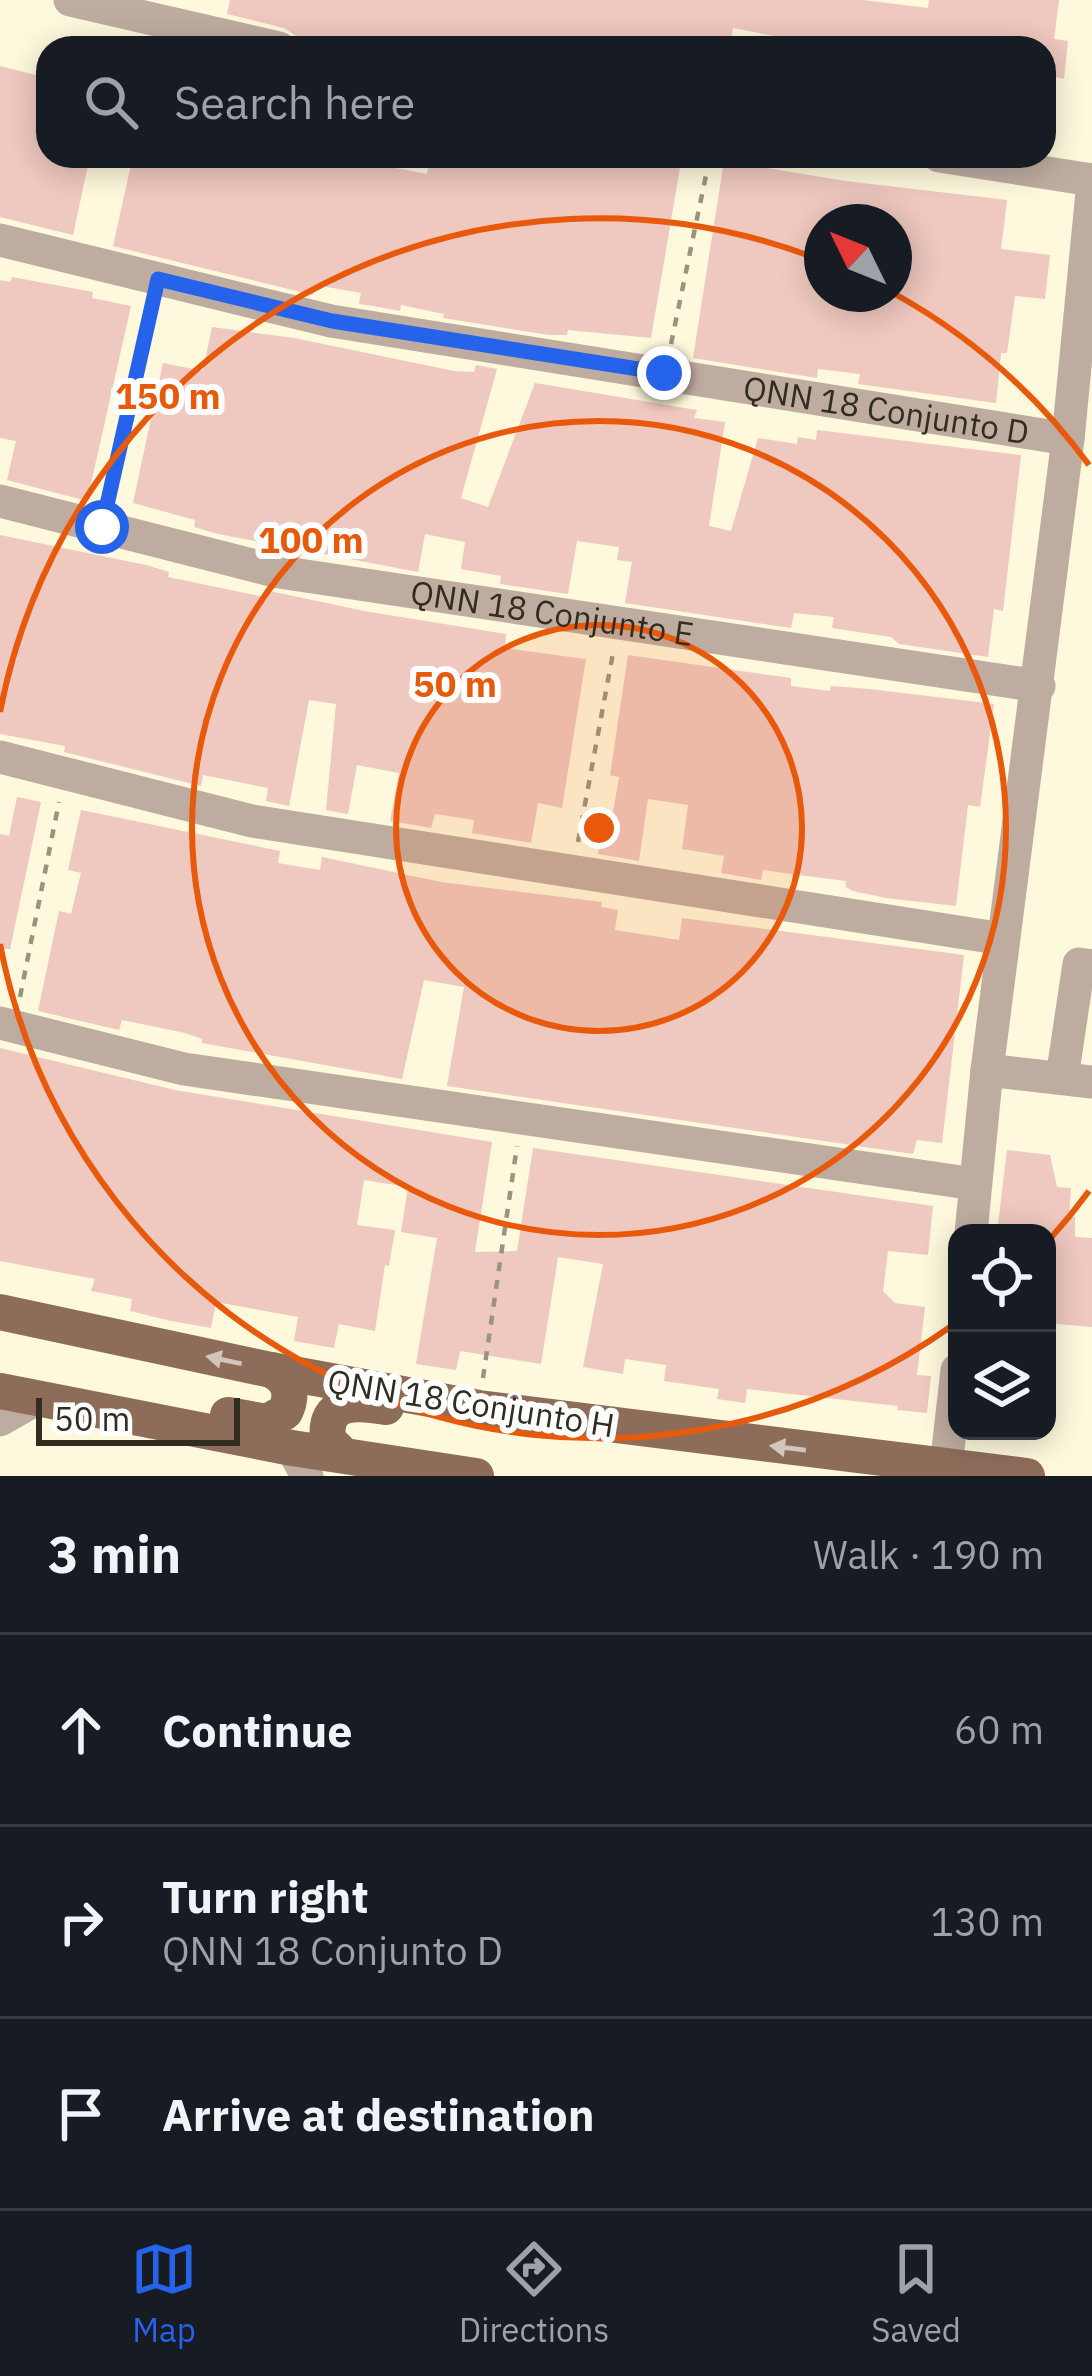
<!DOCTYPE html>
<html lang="en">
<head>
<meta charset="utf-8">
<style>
  :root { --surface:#171b24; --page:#242831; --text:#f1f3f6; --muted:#9ea1a6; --line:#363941; --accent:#2563eb }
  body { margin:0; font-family:"IBM Plex Sans",sans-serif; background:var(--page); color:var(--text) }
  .controls { position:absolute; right:36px; bottom:36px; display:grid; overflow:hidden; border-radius:24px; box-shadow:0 6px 30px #0003 }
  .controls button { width:108px; height:108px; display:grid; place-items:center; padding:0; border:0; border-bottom:3px solid var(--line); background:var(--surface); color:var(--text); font:60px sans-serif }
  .compass { position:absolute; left:804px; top:204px; width:108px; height:108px; border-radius:50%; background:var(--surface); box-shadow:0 6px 30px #0003; rotate:313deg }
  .scale { position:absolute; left:36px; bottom:30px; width:204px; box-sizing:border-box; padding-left:12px; border:6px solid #302d20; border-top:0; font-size:33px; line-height:42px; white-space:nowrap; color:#302d20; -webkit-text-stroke:9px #fff; paint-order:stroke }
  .stop { position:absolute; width:36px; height:36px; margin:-27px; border:9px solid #2563eb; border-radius:50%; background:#fff }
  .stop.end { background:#2563eb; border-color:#fff; box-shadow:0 3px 12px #0008 }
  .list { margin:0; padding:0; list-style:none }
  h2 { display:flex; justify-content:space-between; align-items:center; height:156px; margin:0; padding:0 48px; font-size:51px }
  h2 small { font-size:39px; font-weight:400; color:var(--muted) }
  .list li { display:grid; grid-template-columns:78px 1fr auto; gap:36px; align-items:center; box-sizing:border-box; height:192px; padding:0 48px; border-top:3px solid var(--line) }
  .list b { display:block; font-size:45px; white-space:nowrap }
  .list p { margin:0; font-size:39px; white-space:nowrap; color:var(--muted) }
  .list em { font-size:39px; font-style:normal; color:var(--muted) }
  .icon { flex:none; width:66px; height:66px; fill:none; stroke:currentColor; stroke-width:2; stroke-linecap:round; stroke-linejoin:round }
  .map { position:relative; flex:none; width:1092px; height:1476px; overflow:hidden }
  .search { position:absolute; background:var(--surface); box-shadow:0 6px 30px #0003; left:36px; right:36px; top:36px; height:132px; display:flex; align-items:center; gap:30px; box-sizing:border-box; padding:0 42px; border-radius:36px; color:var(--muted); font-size:45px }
  .sheet { height:732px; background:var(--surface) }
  nav { display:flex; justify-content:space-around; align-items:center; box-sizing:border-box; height:168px; border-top:3px solid var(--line); background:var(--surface); font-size:33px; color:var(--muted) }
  nav a { display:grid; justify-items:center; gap:6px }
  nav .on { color:var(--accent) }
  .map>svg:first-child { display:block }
</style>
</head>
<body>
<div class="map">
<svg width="1092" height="1476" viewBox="0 0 1092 1476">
  <rect width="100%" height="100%" fill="#fef8dc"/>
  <g fill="#efc8bf" fill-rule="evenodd">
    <path d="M230 0H863L928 8 929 0H1059L1054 39 1068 41 1064 79 1044 75V48H772L774 36 733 28 730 48H387L345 36 343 46 296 36 284 28 227 14Z"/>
    <path d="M0 66 48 78V156H90L73 235 0 217Z"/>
    <path d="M133 156H388L386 166 427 174 430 156H682L651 338 568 330 567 335H549L443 318 444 314 401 305 400 311 373 306 359 304 361 293 316 285 313 295 113 246Z"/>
    <path d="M724 161 846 181 1007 200 1001 249 1050 255 1045 299 1015 296 1007 353H1001L996 403 858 384 860 374 818 369 817 378 693 358ZM822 222H894V294H822Z"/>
    <path d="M12 277 93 292 92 298 131 306 87 501 7 480 16 441 0 438V280L10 282Z"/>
    <path d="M212 327 294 338 454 371 474 372 476 365 497 369 461 498 488 507 535 383 697 410 694 418 725 422 709 526 731 531 758 438 797 444 798 437 816 440 817 430 1021 455 1003 611 994 609 988 657 899 644 891 637 832 628 834 617 794 613 791 628 625 603 632 562 617 560 619 547 577 541 568 594 500 584 501 576 461 569 465 542 425 534 418 572 218 534 194 527 195 520 133 503 163 363 203 371Z"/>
    <path d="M0 535 146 565 169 572 168 577 264 597 265 590 364 611 506 634 505 648 586 659 562 808 538 803 531 843 472 833 474 820 435 814 431 828 390 821 399 773 357 765 348 814 326 810 336 704 309 700 289 806 266 801 268 788 203 775 201 786 193 784 64 752 65 746 0 734Z"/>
    <path d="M628 655 791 678V686L830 691 831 686 870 689 994 704 980 807 968 805 956 906 886 898 853 891 846 887V881L798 875 763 870 761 880 721 873 724 856 682 849 688 805 648 799 639 861 598 854 604 817 612 818 619 777 610 775Z"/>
    <path d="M17 797 41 802 10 949 0 948V834L9 836Z"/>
    <path d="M81 810 280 851 278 863 320 870 322 857 441 882 602 902 601 907 618 910 615 930 679 940 682 918 964 955 942 1143 917 1140 913 1154 447 1086 464 987 424 980 402 1079 202 1043V1039L185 1033 122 1020 119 1030 38 1011 59 911 71 914 81 873 68 870Z"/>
    <path d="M0 1048 175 1090 492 1142 475 1252 517 1251 533 1148 933 1206 928 1255 888 1251 883 1291 895 1303 925 1307 917 1375 931 1376 927 1413 897 1410 898 1406 747 1389 745 1403 717 1399 719 1389 664 1381 666 1365 625 1359 623 1374 583 1367 603 1264 558 1257 541 1364 460 1351 456 1370 416 1364 437 1238 401 1232 408 1187 364 1180 357 1225 395 1230 389 1266 385 1265 375 1331 339 1324 334 1348 294 1341 298 1317 216 1302 211 1328 171 1321 130 1311 132 1299 91 1291 95 1279 0 1261Z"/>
    <path d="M1007 1150 1050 1155 1057 1187 1071 1188 1069 1217H1075V1237L1092 1238V1327L1047 1323 1050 1283H1047V1233H997Z"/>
  </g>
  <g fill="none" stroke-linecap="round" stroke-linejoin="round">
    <g stroke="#999480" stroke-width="4.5" stroke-dasharray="9 9" stroke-linecap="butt">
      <path d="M671 344 710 156"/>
      <path d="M109 498 151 310"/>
      <path d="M578 842 613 653"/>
      <path d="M20 997 59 802"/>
      <path d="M483 1378 517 1146"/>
    </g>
    <g stroke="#bfaca1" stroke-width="33">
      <path d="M70 0 279 48"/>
      <path d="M939 156 1092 180"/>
      <path id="s1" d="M0 240 331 321 1068 439"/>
      <path id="s2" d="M0 501 279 572 1039 686"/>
      <path d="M0 757 252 821 1003 939"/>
      <path d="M0 1023 184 1069 975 1184"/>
      <path d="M987 1070 1092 1082"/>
      <path d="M1062 1078 1079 964 1092 966"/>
      <path d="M971 1233 987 1070 1068 439 1092 192"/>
      <path d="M0 1420 35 1400"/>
      <path d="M292 1448 307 1476"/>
      <path d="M946 1467 957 1370"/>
    </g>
    <g stroke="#8d6d5a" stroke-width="36">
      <path d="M0 1312 271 1370 479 1408 1027 1476"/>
      <path d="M0 1391 292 1448 476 1476"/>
      <path d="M228 1415 267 1422 285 1412C294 1394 289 1379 271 1370"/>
      <path d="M343 1455 328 1440C323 1399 357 1402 386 1407"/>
    </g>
  </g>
  <defs><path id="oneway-solid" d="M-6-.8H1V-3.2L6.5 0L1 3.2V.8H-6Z" transform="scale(3)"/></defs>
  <g fill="#d1c5bd">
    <use href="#oneway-solid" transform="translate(224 1360) rotate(-168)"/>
    <use href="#oneway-solid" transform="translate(788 1448) rotate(-173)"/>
  </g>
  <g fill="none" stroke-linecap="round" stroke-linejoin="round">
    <path stroke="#2563eb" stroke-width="15" d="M102 527 158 279 332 321 664 373"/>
  </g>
  <circle cx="599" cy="828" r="203" fill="#e8590c" fill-opacity=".12"/>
  <g fill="none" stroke="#e8590c" stroke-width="6">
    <circle cx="599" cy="828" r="203"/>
    <circle cx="599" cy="828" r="407"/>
    <path d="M1089 1191A610 610 0 0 1 1049 1240M953 1325A610 610 0 0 1 0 944M0 712A610 610 0 0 1 818 259M895 294A610 610 0 0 1 1089 465"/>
  </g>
  <g text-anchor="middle" stroke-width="12" stroke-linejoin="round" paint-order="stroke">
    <g font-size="33" fill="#302d20" stroke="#fff">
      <text dy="12" stroke="none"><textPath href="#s1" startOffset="903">QNN 18 Conjunto D</textPath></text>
      <text dy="12" stroke="none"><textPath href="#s2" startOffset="564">QNN 18 Conjunto E</textPath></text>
      <text transform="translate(471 1403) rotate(9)" y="12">QNN 18 Conjunto H</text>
    </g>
  </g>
  <circle cx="599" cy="828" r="18" fill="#e8590c" stroke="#fff" stroke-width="6"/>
  <g font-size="36" text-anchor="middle" font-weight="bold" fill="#e8590c" stroke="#fff" stroke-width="12" stroke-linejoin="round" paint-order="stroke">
    <text x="168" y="409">150 m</text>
    <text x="311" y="553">100 m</text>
    <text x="455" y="697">50 m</text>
  </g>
</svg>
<div class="controls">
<button><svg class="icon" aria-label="locate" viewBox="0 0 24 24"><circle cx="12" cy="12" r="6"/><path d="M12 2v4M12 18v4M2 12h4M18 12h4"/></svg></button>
<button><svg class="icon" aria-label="layers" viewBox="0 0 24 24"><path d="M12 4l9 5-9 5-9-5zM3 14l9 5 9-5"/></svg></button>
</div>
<svg class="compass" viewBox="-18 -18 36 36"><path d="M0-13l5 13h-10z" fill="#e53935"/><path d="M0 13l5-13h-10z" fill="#9ea1a6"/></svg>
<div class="scale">50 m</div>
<div class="stop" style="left:102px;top:527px"></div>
<div class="stop end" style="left:664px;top:373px"></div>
<div class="search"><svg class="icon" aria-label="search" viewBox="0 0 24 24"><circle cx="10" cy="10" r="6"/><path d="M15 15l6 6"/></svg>Search here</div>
</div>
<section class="sheet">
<h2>3 min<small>Walk · 190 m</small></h2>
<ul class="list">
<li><svg class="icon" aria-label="ahead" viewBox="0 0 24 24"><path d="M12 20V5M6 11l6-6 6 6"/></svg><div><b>Continue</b></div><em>60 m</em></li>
<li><svg class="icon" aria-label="right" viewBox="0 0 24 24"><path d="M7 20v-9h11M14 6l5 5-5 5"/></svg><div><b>Turn right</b><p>QNN 18 Conjunto D</p></div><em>130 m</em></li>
<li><svg class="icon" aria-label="arrive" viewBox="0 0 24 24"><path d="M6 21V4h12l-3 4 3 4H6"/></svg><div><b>Arrive at destination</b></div></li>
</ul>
</section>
<nav>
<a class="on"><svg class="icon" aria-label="map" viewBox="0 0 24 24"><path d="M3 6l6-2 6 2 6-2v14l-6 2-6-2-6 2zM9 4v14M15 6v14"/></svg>Map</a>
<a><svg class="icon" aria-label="directions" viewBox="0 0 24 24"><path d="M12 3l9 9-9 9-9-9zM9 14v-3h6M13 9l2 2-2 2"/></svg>Directions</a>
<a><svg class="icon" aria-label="saved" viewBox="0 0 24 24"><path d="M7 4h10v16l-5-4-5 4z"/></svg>Saved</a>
</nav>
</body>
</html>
